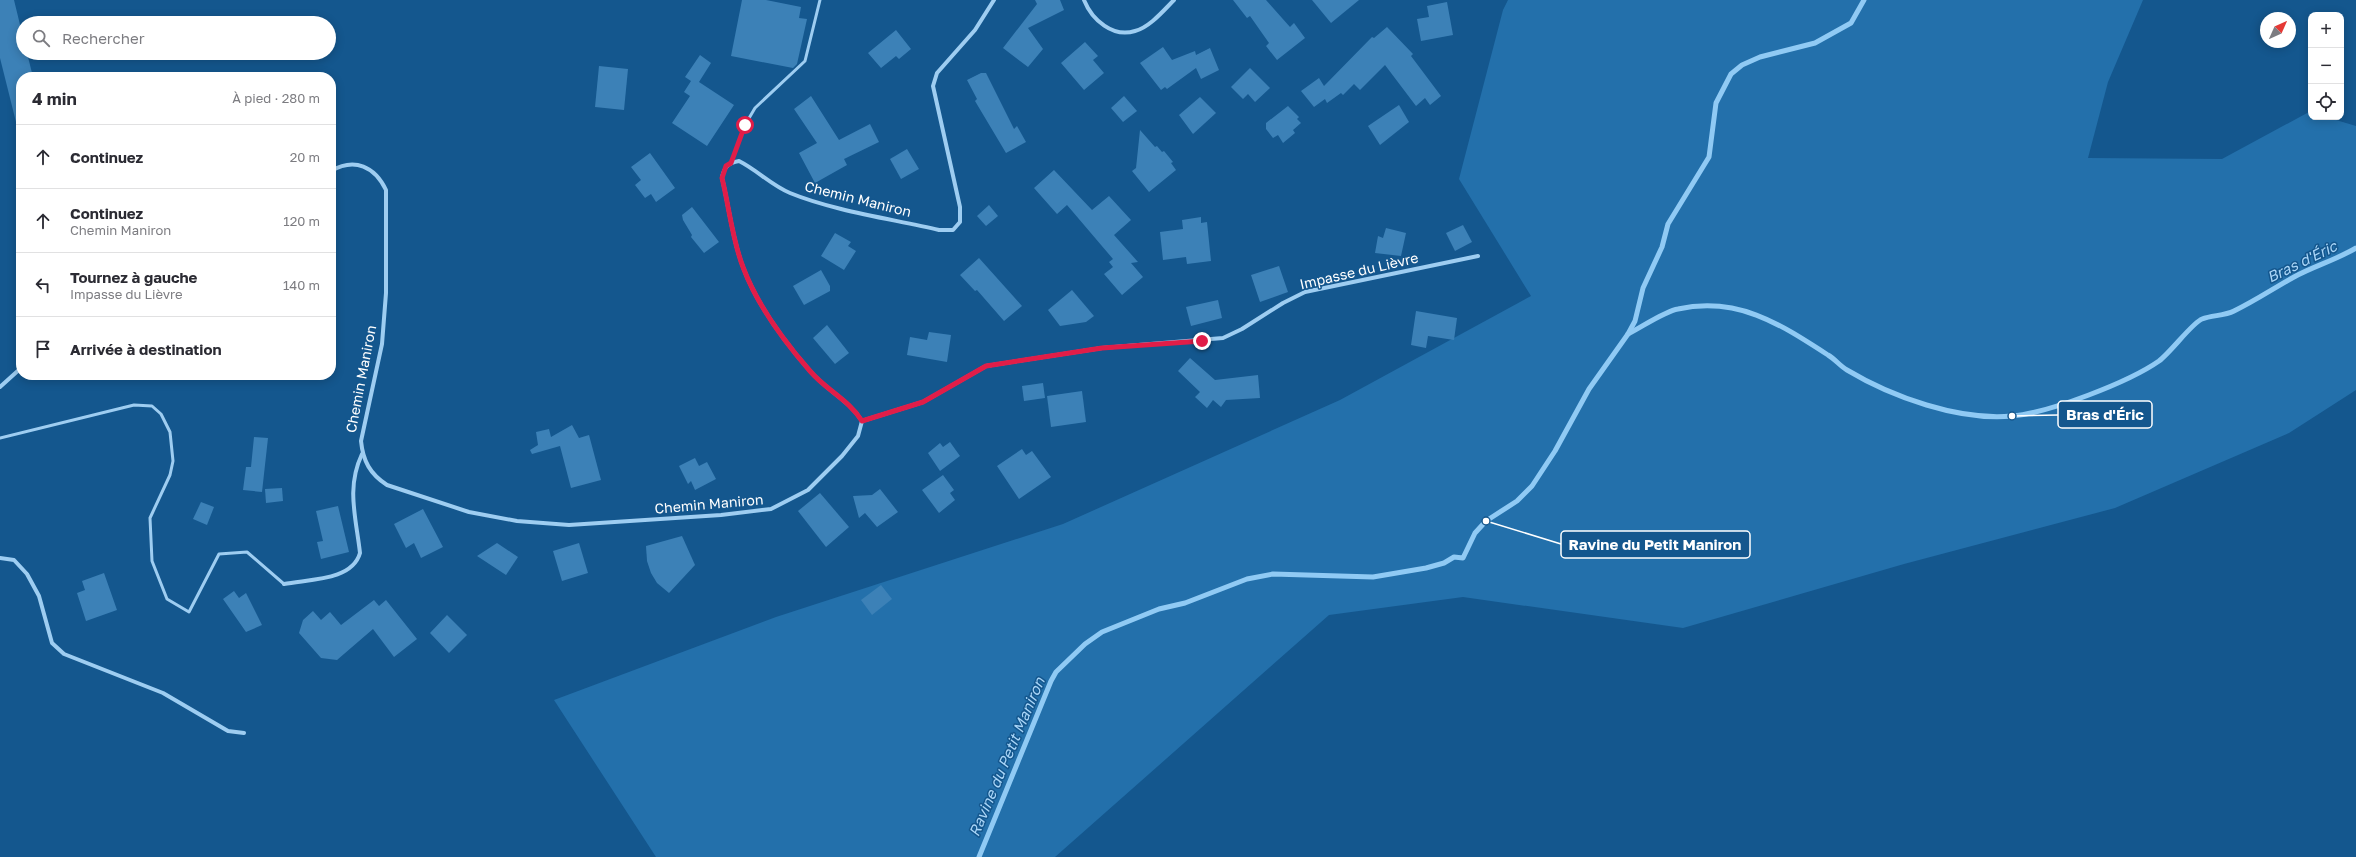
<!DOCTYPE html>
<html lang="fr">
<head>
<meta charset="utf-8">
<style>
  :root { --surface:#fff; --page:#f2f2f3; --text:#2b2b33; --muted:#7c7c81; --line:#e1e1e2 }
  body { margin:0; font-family:"Golos Text",sans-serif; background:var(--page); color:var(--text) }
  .controls { position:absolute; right:12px; top:12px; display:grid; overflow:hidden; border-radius:8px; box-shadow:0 2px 10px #0003 }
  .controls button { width:36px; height:36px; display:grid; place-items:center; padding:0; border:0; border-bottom:1px solid var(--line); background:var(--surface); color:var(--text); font:20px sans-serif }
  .compass { position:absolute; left:2260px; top:12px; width:36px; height:36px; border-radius:50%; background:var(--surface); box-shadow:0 2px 10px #0003; rotate:45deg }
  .stop { position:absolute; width:12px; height:12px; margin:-9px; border:3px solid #e11d48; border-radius:50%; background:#fff }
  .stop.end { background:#e11d48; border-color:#fff; box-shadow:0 1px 4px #0008 }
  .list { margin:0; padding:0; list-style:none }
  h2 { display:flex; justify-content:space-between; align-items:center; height:52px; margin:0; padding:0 16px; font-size:17px }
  h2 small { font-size:13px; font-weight:400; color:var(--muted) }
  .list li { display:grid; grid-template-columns:26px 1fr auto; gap:12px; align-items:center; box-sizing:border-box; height:64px; padding:0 16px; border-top:1px solid var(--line) }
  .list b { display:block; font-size:15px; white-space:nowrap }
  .list p { margin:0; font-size:13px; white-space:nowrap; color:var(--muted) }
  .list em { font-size:13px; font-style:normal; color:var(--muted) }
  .icon { flex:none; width:22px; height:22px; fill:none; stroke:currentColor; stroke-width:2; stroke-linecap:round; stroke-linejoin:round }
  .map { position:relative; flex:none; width:2356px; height:857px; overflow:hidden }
  .search { position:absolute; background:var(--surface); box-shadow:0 2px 10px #0003; left:16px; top:16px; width:320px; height:44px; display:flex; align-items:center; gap:10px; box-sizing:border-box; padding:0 14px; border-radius:22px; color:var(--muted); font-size:15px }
  .panel { position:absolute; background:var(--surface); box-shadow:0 2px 10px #0003; left:16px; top:72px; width:320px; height:308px; border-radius:16px }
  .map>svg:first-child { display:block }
</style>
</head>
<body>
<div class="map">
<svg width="2356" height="857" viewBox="0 0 2356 857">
  <rect width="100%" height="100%" fill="#14578e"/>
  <path fill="#2370ab" d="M1508 0H2143L2108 82 2088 158 2222 159 2309 112 2311 113V117H2326L2356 126V390L2289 433 2115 508 1904 564 1683 628 1463 597 1329 615 1055 857H656L554 700 776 617 1063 524 1340 400 1531 296 1459 179 1503 10Z"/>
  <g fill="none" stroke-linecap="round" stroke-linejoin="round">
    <g stroke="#90caf4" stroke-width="5">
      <path d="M1628 334C1642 327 1665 311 1678 309 1738 296 1780 324 1828 355 1835 359 1840 366 1847 370 1892 397 1959 421 2012 416 2049 413 2129 382 2159 361 2171 352 2193 322 2202 319 2212 315 2224 316 2234 311 2255 301 2274 288 2294 277 2314 266 2336 260 2356 248"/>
      <path d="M979 857 1051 681 1056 672 1085 644 1102 632 1159 609 1185 603 1247 579 1273 574 1373 577 1426 568 1444 563 1454 557 1463 558 1475 533 1486 521 1517 501 1532 486 1555 451 1589 389 1628 334 1635 321 1643 288 1662 247 1668 224 1709 157 1716 103 1731 74 1742 65 1760 57 1815 43 1851 23 1864 0"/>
    </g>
  </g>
  <g fill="#3c81b7">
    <path d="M0 0H14L23 37V53H27L33 77H21V121L16 122 0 58Z"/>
    <path d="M742 0H766L801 7 799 18 807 19 797 64 793 68 731 56Z"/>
    <path d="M1035 0H1060L1064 10 1028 28 1043 49 1028 67 1003 48 1037 4Z"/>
    <path d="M1233 0H1266L1290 27 1294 23 1305 38 1277 60 1266 46 1269 43 1250 16 1247 18Z"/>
    <path d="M1312 0H1359L1331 23Z"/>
    <path d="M1447 2 1453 35 1421 41 1417 19 1429 17 1427 6Z"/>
    <path d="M1387 27 1413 54 1411 56 1441 96 1430 105 1425 98 1416 106 1385 65 1360 90 1354 84 1343 95 1341 93 1327 103 1325 99 1314 107 1301 91 1319 78 1324 86 1372 37 1374 38Z"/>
    <path d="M896 30 911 49 899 59 896 56 881 68 868 53Z"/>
    <path d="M1085 42 1098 56 1093 60 1104 73 1084 90 1061 63Z"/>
    <path d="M1163 47 1172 60 1195 51 1196 55 1210 48 1219 70 1201 79 1196 68 1167 89 1165 87 1161 90 1140 63Z"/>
    <path d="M700 55 711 63 699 82 734 105 707 146 672 123 690 96 684 92 691 81 685 77Z"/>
    <path d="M599 66 628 69 624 110 595 107Z"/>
    <path d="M1250 68 1270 88 1255 102 1248 94 1243 99 1231 87Z"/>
    <path d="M981 73H986L1014 129 1017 126 1026 142 1006 153 975 101 977 99 967 80Z"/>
    <path d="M811 96 839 140 870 124 879 142 844 159 847 165 815 183 799 153 817 143 794 109Z"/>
    <path d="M1124 96 1137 111 1123 122 1111 108Z"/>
    <path d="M1200 97 1216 113 1193 134 1179 115Z"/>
    <path d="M1399 105 1409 122 1380 145 1368 126Z"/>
    <path d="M1288 106 1299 117 1297 119 1301 123 1293 130 1295 133 1283 143 1278 135 1273 138 1266 129V123Z"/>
    <path d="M1140 130 1155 147 1157 146 1162 152 1164 151 1173 162 1171 163 1176 170 1149 192 1132 171 1136 168Z"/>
    <path d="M907 149 919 169 901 179 890 159Z"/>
    <path d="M650 153 675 188 656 202 651 194 645 198 635 185 641 180 631 167Z"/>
    <path d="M1054 170 1092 210 1109 196 1131 220 1114 235 1138 262 1131 263 1143 277 1122 295 1104 274 1113 267 1109 262 1113 259 1067 205 1057 214 1034 188Z"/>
    <path d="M989 205 998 216 986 226 977 216Z"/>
    <path d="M692 207 719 242 704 253 691 237 692 235 683 220 682 215Z"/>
    <path d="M1201 217V223L1207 222 1211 261 1187 264 1186 257 1163 260 1160 232 1183 229 1182 220Z"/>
    <path d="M1463 225 1472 242 1455 251 1446 233Z"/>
    <path d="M1386 228 1406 233 1401 256 1375 253 1378 236 1383 238Z"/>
    <path d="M835 233 851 242 848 246 856 251 844 270 821 256Z"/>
    <path d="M979 258 1022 306 1004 321 977 290 975 291 960 275Z"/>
    <path d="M1279 266 1288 292 1260 302 1251 275Z"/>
    <path d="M821 270 830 286V291L804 305 793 286Z"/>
    <path d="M1072 290 1094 316 1086 322 1060 326 1048 310Z"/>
    <path d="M1218 300 1222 318 1191 326 1186 307Z"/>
    <path d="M1416 311 1457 318 1454 340 1428 336 1426 348 1411 345Z"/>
    <path d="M827 325 849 353 835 364 813 338Z"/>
    <path d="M929 332 951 335 947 362 907 355 910 337 927 340Z"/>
    <path d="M1190 358 1215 380 1258 375 1260 398 1226 400 1221 407 1213 400 1207 408 1195 397 1200 392 1178 371Z"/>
    <path d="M1043 383 1045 398 1024 401 1022 386Z"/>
    <path d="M1082 391 1086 422 1051 427 1047 396Z"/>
    <path d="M572 425 579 438 589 435 601 480 571 488 560 446 532 454 530 450 538 445 536 432 549 429 551 437Z"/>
    <path d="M254 437 268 438 262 492 243 490 246 467H251Z"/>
    <path d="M950 442 960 456 940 471 928 453 940 443 943 447Z"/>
    <path d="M1022 449 1026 455 1032 451 1051 477 1019 499 997 466Z"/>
    <path d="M695 458 699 466 707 462 716 479 695 490 691 481 688 484 679 466Z"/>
    <path d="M943 475 954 490 950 493 955 500 939 513 922 490Z"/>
    <path d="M282 488 283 501 266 503 265 489Z"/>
    <path d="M880 489 898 512 877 527 865 513 859 518 853 496 872 495Z"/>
    <path d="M820 493 849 527 826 547 798 511Z"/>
    <path d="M201 502 214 507 207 525 193 519Z"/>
    <path d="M338 506 349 552 321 559 317 542 323 541 316 511Z"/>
    <path d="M423 509 443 547 421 558 414 543 406 548 394 524Z"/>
    <path d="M682 536 695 565 669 593 657 583 651 573 647 561 646 546Z"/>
    <path d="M497 543 518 557 506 575 477 556Z"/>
    <path d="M579 543 588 573 562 581 553 551Z"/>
    <path d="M104 573 117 610 86 621 77 593 85 590 82 581Z"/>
    <path d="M881 585 892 599 872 615 861 600Z"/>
    <path d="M234 591 239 598 246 593 262 625 246 632 223 599Z"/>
    <path d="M374 600 379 606 386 600 417 639 394 657 373 629 337 660 321 658 299 633 303 620 313 611 321 620 330 612 341 625Z"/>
    <path d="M447 615 467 635 449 653 430 633Z"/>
  </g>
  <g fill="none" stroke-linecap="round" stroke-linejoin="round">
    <g stroke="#9ecdf1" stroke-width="3">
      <path d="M731 163 745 125 755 108 805 61 820 0"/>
      <path d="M0 438 134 405 152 406 161 414 170 432 173 461 170 475 150 518 152 561 167 599 189 612 219 554 247 552 284 584"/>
    </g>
    <g stroke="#9ecdf1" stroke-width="4">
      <path d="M1084 0C1092 20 1113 38 1135 31 1150 27 1164 10 1174 0"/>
      <path d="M331 171C355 157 375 167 386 190V293L382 344 361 441C363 461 370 474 387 485L469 512 517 521 569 525 721 515 771 509 808 490 842 456 858 436 862 421C849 400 826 390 810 371 783 340 757 305 743 267 732 239 729 206 722 178 724 167 728 163 739 161 757 170 771 185 790 193 834 211 892 219 939 230H953L960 222V207L933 86 937 73 975 30 994 0"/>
      <path d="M0 387 21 368"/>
      <path d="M862 421 923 402 986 366 1102 348 1223 338 1242 329 1283 303 1305 292 1478 256"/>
      <path d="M0 558 14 560 27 574 39 596 52 643 64 654 163 693 228 731 244 733"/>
      <path d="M284 584C309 579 352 581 360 553 356 517 346 488 362 454"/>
    </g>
  </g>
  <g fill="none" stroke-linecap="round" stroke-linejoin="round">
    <path stroke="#e11d48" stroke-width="5" d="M745 125 731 163 726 166 722 178C729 206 732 239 743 267 757 305 783 340 810 371 826 390 849 400 862 421L923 402 986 366 1102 348 1202 341"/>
  </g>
  <g text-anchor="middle" stroke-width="3" stroke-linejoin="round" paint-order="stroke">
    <g font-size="14" fill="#fff" stroke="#14578e">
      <text transform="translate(858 199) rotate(14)" y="5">Chemin Maniron</text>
      <text transform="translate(1359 271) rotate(-13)" y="5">Impasse du Lièvre</text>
      <text transform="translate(361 379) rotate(-79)" y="5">Chemin Maniron</text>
      <text transform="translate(709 504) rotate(-5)" y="5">Chemin Maniron</text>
    </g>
    <g font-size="15" font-style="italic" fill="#aad6f8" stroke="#14578e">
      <text transform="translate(2302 262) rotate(-26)" y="5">Bras d'Éric</text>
      <text transform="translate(1007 757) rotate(-67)" y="5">Ravine du Petit Maniron</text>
    </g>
  </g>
  <path fill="none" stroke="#fff" stroke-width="1.5" d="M2012 416L2058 415M1486 521L1561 544"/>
  <g fill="#fff" stroke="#14578e" stroke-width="1.5">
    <circle cx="2012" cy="416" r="4"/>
    <circle cx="1486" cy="521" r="4"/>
  </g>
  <g fill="#14578e" stroke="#fff" stroke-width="1.5">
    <rect x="2058" y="401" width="94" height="27" rx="4"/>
    <rect x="1561" y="531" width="189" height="27" rx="4"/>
  </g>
  <g font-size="15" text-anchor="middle" font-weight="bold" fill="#fff">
    <text x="2105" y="420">Bras d'Éric</text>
    <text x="1655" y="550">Ravine du Petit Maniron</text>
  </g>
</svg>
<div class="controls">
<button>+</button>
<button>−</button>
<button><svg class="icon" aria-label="locate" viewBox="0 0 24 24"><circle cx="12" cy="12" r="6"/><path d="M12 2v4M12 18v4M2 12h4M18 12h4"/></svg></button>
</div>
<svg class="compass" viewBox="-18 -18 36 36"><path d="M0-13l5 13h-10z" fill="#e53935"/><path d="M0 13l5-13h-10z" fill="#7c7c81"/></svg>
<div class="stop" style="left:745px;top:125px"></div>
<div class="stop end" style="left:1202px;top:341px"></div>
<div class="search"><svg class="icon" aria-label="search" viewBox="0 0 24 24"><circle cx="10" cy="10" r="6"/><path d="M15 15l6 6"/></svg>Rechercher</div>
<section class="panel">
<h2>4 min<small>À pied · 280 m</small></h2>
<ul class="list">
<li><svg class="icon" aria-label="ahead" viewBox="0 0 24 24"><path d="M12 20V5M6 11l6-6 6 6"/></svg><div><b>Continuez</b></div><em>20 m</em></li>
<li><svg class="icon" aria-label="ahead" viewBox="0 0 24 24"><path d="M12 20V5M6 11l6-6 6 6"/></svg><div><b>Continuez</b><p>Chemin Maniron</p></div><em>120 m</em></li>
<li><svg class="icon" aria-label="left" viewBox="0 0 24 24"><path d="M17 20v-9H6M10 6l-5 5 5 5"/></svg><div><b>Tournez à gauche</b><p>Impasse du Lièvre</p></div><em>140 m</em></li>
<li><svg class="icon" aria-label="arrive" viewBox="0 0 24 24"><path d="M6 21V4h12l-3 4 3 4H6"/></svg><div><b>Arrivée à destination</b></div></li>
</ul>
</section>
</div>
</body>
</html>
